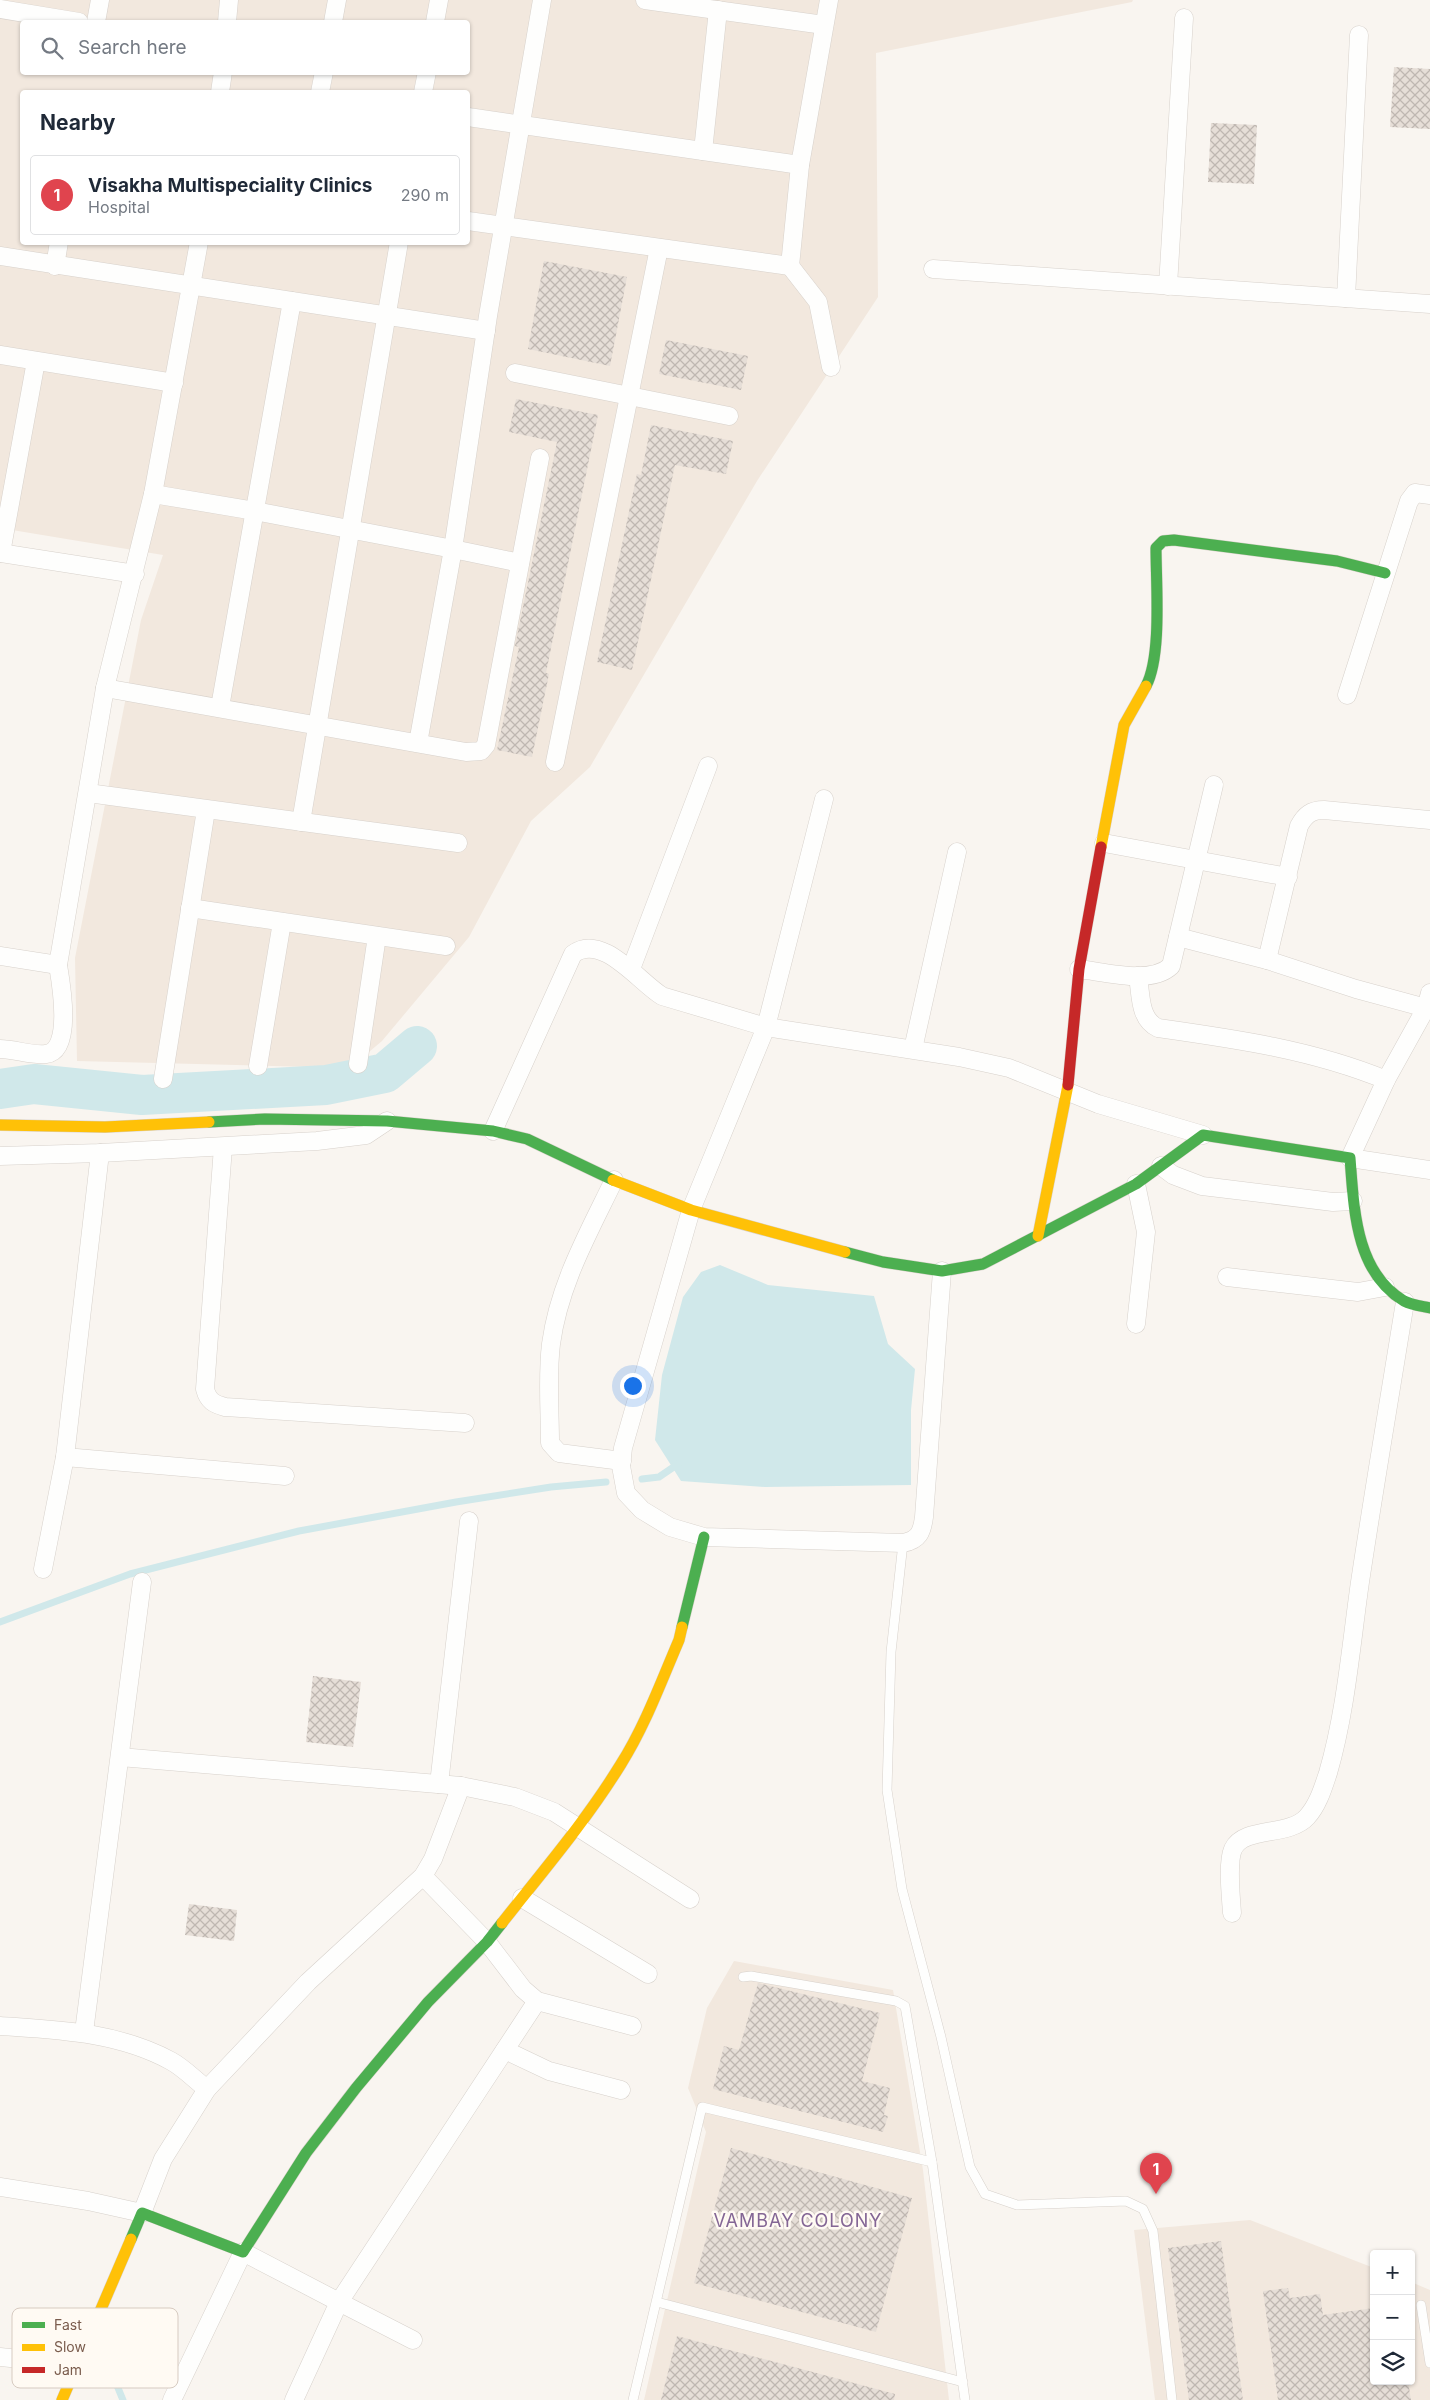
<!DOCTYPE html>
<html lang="en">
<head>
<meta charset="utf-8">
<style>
  :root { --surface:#fff; --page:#f6f6f7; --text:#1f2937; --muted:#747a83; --line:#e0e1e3; --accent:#5c585b }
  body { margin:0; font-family:Inter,sans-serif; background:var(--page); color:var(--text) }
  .controls { position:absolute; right:15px; bottom:15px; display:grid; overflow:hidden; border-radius:5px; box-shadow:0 1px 4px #0004 }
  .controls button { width:45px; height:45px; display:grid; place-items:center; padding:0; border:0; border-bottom:1px solid var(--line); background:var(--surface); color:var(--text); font:25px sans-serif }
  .you { position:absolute; left:632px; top:1385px; width:18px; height:18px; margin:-12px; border:4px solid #fff; border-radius:50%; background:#1a73e8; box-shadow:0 0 0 8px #1a73e833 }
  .badge { display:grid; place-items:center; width:32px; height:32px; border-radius:50%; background:var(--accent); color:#fff; font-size:16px; font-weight:700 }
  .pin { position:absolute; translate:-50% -41px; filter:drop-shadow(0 1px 2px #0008) }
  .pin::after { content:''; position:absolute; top:26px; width:18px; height:15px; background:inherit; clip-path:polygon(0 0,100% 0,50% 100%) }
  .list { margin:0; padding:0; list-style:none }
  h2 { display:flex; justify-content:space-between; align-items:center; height:65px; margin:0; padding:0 20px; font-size:21px }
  h2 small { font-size:16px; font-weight:400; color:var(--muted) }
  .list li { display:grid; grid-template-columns:32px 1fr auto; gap:15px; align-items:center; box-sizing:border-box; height:80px; margin:0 10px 10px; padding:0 10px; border:1px solid var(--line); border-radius:5px }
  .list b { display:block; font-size:19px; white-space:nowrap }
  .list p { margin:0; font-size:16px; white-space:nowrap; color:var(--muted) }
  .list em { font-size:16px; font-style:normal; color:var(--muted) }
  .icon { flex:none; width:28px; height:28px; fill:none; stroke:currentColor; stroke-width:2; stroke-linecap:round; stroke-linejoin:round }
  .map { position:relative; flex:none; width:1430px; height:2400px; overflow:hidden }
  .search { position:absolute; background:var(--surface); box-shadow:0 1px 4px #0004; left:20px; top:20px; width:450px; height:55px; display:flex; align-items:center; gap:12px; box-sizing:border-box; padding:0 18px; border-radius:5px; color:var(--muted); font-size:19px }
  .panel { position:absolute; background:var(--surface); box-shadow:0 1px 4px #0004; left:20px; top:90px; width:450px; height:155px; border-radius:5px }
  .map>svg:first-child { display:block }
</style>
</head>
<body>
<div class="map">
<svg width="1430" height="2400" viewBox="0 0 1430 2400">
  <defs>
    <pattern id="building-cross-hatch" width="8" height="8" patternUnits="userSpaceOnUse" patternTransform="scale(1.25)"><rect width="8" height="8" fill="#e6ded7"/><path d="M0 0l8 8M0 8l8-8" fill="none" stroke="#bfb7b1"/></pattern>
  </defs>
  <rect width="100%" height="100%" fill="#f9f5f0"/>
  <g fill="#f2e8de" fill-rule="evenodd">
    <path d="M0 0H1133L1132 2 876 53 878 297 757 481 590 767 531 821 469 937 382 1041 350 1068 77 1061 75 958 141 620 163 555 0 528ZM22 22H468V72H22ZM22 92H468V242H22Z"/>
    <path d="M734 1961 893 1990 923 2170 949 2400H644L706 2132 688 2088 707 2008Z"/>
    <path d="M1250 2220 1374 2268V2381H1411V2282L1430 2290V2400H1155L1134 2230Z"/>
  </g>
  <path fill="#d0e8ea" d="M720 1265 768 1285 874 1296 888 1344 915 1369 911 1410V1485L765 1487 681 1481 655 1440 662 1375 683 1297 701 1272Z"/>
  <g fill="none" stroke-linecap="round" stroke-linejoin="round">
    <g stroke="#d0e8ea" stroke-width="7">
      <path d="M642 1479 659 1477 678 1464"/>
      <path d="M0 1622 130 1574 299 1531 456 1502 551 1487 606 1482"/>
      <path d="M104 2354 123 2400"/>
    </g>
    <path stroke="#d0e8ea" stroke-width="40" d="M0 1089 34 1084 142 1095 326 1085 385 1073 417 1046"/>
  </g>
  <g fill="url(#building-cross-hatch)">
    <path d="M1394 67 1430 69V129L1390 127Z"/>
    <path d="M1211 123 1257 125 1254 184 1208 182Z"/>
    <path d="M544 261 627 277 610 366 528 349Z"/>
    <path d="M666 340 748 356 741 390 659 374Z"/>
    <path d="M516 399 598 415 546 673 549 674 532 757 497 750 519 647 515 646 518 631 557 442 509 432Z"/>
    <path d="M651 425 733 441 726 474 675 465 632 670 597 662 637 474 641 475Z"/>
    <path d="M313 1676 361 1682 353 1747 306 1742Z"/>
    <path d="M189 1904 237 1910 234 1941 185 1935Z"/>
    <path d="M758 1983 880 2013 862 2081 890 2088 884 2115 888 2116 883 2132 713 2089 724 2046 739 2050Z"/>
    <path d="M731 2148 912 2198 876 2332 694 2283Z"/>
    <path d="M1221 2241 1243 2400H1189L1168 2248Z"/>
    <path d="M1288 2288 1290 2298 1320 2294 1323 2315 1374 2308V2381H1408L1411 2400H1278L1263 2291Z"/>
    <path d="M677 2336 895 2394 894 2400H661Z"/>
  </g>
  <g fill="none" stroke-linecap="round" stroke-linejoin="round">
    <g stroke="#d7d1cb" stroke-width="10">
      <g id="lane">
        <path d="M903 1543 891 1652 887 1790 902 1889 941 2037 970 2167 985 2194 1017 2205 1126 2201 1143 2209 1153 2231 1172 2400"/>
        <path d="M743 1977 751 1976 896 2001 905 2006 932 2162 965 2400"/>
        <path d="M657 2302 963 2382"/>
        <path d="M1421 2305 1430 2363"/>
        <path d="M633 2400 702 2107 932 2162"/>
      </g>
    </g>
    <g stroke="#d7d1cb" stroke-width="19">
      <g id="street">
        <path d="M645 0 824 25"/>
        <path d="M0 9 79 22"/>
        <path d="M96 22 100 0"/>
        <path d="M227 22 229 0"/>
        <path d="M333 22 337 0"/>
        <path d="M435 22 439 0"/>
        <path d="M220 92 223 72"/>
        <path d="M320 92 324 72"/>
        <path d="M423 92 427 72"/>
        <path d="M468 117 800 165"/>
        <path d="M703 151 718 10"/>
        <path d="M468 221 790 266 800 165 829 0"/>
        <path d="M0 256 486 331"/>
        <path d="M55 266 59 242"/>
        <path d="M790 266 818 302 831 367"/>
        <path d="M933 269 1430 304"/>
        <path d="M1168 286 1184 18"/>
        <path d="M1346 298 1359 35"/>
        <path d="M0 355 174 383"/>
        <path d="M515 373 729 416"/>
        <path d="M153 494 255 511 453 549 488 316 542 0"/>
        <path d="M0 553 135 574"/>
        <path d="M1 553 36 361"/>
        <path d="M105 688 466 752 481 751 486 745 540 458"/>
        <path d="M1347 695 1409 501 1415 493 1430 495"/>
        <path d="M220 707 292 301"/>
        <path d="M418 743 453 549 520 563"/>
        <path d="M555 762 659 248"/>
        <path d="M88 793 458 843"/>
        <path d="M824 799 766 1027 691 1210 623 1448 621 1466 626 1493 642 1510 670 1527 704 1537 903 1543C919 1540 922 1532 924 1517L942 1271"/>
        <path d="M301 822 399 242"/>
        <path d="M1104 843 1288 877"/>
        <path d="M190 908 446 946"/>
        <path d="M1178 937 1267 960 1356 989 1430 1009"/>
        <path d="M0 956 58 965 105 688 153 494 199 242"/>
        <path d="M1267 960 1299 826C1305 815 1311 810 1324 810L1430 820"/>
        <path d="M631 969 708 766"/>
        <path d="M1079 969C1105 972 1151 985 1171 966L1214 785"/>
        <path d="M1138 976C1141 995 1139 1019 1158 1028 1236 1039 1313 1050 1386 1080"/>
        <path d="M1430 993 1426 1008 1386 1080 1350 1158 1430 1170"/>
        <path d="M0 1049C15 1049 32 1056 46 1054 73 1051 61 983 58 965"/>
        <path d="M913 1049 957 852"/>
        <path d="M358 1064 377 936"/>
        <path d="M258 1066 282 922"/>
        <path d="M163 1079 206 810"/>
        <path d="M493 1131 573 954C602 932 639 982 662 996L766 1027 959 1057 1009 1068 1098 1104 1203 1135"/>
        <path d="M223 1147 205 1389C208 1401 214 1404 225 1407L465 1423"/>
        <path d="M0 1156 100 1153 317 1141 366 1135 387 1121"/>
        <path d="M1161 1166 1173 1175 1202 1186 1333 1202 1353 1201"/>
        <path d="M614 1180C589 1232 559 1284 551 1344 547 1376 550 1411 550 1443L559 1453 622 1461"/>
        <path d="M1136 1184 1146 1232 1136 1324"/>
        <path d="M1227 1277 1358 1292 1385 1287"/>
        <path d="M65 1457 285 1476"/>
        <path d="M43 1569 65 1457 100 1153"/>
        <path d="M120 1757 461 1786 515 1797 554 1812 690 1899"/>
        <path d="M439 1784 469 1521"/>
        <path d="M423 1876 487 1942 523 1989 537 2001 632 2026"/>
        <path d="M522 1898 648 1974"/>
        <path d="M1232 1913C1231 1897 1227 1863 1233 1849 1244 1826 1289 1837 1307 1817 1318 1805 1323 1788 1328 1773 1346 1711 1351 1645 1360 1582 1374 1489 1390 1395 1405 1302"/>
        <path d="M0 2026C58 2030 118 2032 171 2061 184 2068 195 2080 207 2089"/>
        <path d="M84 2032 142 1582"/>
        <path d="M505 2050 549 2071 621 2090"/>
        <path d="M0 2187 88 2201 142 2213 163 2159 207 2089 308 1982 423 1876 433 1859 461 1786"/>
        <path d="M413 2340 339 2302 537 2001"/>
        <path d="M0 2357 77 2365"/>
        <path d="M172 2400 243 2252 339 2302 294 2400"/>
      </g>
    </g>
    <g stroke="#d9d2cb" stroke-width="12">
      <g id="fast">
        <path d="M1146 686C1162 656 1156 584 1156 548L1163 541 1174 540 1337 561 1385 573"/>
        <path d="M209 1122 265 1119 387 1121 493 1131 527 1139 613 1180"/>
        <path d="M845 1252 883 1262 942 1271 983 1264 1136 1184 1203 1135 1350 1158C1354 1208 1355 1272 1404 1301 1412 1305 1421 1306 1430 1308"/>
        <path d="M682 1627 704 1537"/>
        <path d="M131 2239 142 2213 243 2252 306 2153 356 2088 428 2002 487 1942 502 1923"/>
      </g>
    </g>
    <g stroke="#d9d2cb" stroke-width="12">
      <g id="slow">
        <path d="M1101 847 1124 725 1146 686"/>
        <path d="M0 1125 105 1127 209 1122"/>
        <path d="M613 1180 691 1210 845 1252"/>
        <path d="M1038 1236 1068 1085"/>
        <path d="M502 1923C543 1871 586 1821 621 1764 645 1726 661 1682 679 1640L682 1627"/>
        <path d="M62 2400 131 2239"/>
      </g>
    </g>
    <g stroke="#d9d2cb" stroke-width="12">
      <path id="jam" d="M1068 1085 1079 969 1101 847"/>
    </g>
    <use href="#lane" stroke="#fefefd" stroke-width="9"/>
    <use href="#street" stroke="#fefefd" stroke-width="18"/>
    <use href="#fast" stroke="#4caf50" stroke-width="11"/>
    <use href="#slow" stroke="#ffc107" stroke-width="11"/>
    <use href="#jam" stroke="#c62828" stroke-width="11"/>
  </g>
  <g text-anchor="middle" stroke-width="5" stroke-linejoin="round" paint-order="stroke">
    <g font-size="18" letter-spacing="1" fill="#846695" stroke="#fffaf3">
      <text x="798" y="2227">VAMBAY COLONY</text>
    </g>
  </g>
  <rect x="12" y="2308" width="166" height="80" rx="8" fill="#fffaf3" stroke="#d7cbc1" stroke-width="1"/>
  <rect x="22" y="2322" width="23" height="6" fill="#4caf50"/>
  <rect x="22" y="2344" width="23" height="7" fill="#ffc107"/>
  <rect x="22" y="2367" width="23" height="6" fill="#c62828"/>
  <g font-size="14" fill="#7a5c4d">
    <text x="54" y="2330">Fast</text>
    <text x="54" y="2352">Slow</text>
    <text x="54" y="2375">Jam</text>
  </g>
</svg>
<div class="controls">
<button>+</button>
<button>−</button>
<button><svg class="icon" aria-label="layers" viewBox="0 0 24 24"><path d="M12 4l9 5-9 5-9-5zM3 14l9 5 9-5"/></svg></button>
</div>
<div class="you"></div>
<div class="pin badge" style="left:1156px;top:2194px;background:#e0444e">1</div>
<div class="search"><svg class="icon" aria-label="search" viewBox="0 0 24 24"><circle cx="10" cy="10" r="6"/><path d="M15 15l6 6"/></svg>Search here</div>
<section class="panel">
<h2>Nearby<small></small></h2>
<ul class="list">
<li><span class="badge" style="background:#e0444e">1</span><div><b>Visakha Multispeciality Clinics</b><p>Hospital</p></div><em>290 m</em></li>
</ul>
</section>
</div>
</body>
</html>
